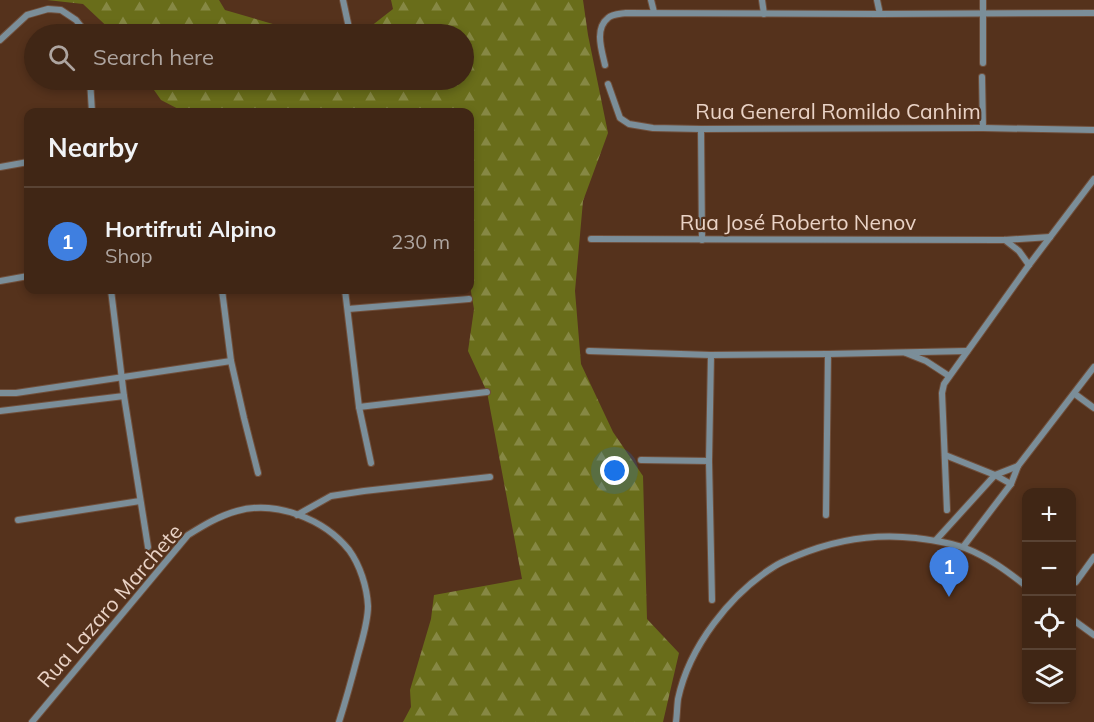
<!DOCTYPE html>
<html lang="en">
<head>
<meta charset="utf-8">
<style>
  :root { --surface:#402615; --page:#472e1e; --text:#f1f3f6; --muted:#aea5a0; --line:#594334; --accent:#8abfa5 }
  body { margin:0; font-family:Mulish,sans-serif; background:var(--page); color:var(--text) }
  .controls { position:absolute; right:18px; bottom:18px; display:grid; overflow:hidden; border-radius:12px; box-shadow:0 3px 9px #0003 }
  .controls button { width:54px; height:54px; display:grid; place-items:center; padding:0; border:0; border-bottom:2px solid var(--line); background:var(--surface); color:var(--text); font:30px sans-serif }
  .you { position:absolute; left:615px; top:471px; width:21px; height:21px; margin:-15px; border:4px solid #fff; border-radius:50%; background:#1a73e8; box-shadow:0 0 0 9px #1a73e833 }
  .badge { display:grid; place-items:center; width:39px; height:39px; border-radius:50%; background:var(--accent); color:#fff; font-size:20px; font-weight:700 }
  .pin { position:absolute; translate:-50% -50px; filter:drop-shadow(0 2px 3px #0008) }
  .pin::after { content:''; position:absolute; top:32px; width:21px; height:18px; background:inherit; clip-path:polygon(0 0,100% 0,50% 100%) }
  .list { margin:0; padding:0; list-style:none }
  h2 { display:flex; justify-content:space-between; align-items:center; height:78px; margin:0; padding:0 24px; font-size:26px }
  h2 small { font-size:20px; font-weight:400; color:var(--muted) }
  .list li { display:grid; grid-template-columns:39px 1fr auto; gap:18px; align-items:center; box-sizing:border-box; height:108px; padding:0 24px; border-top:2px solid var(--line) }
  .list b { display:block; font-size:22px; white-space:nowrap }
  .list p { margin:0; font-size:20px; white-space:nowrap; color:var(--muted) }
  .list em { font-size:20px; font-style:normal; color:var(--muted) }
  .icon { flex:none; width:33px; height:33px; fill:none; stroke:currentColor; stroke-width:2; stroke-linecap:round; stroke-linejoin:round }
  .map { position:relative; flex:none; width:1094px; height:722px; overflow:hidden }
  .search { position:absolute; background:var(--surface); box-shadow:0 3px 9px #0003; left:24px; top:24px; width:450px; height:66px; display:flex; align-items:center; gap:15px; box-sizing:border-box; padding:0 21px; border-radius:33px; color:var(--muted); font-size:22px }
  .panel { position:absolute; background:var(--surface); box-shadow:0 3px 9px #0003; left:24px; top:108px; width:450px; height:186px; border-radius:12px }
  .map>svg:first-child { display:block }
</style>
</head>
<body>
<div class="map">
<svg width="1094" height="722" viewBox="0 0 1094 722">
  <defs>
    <pattern id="forest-firs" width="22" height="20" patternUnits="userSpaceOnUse" patternTransform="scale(1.5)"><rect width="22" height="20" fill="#696d1a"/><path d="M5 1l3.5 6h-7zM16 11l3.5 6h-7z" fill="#868844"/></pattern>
  </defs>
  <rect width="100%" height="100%" fill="#55321c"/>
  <g fill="url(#forest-firs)">
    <path d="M47 0H219L225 10 307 34H115L83 4Z"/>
    <path d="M391 0H583L588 35 608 133 583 201 575 291 581 364 613 432 643 476 647 619 679 653 663 722H403L411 707 410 690 431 619 434 595 522 579 487 392 468 351 474 309 470 286V112H184L161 100 147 80H464V34H361L393 9Z"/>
  </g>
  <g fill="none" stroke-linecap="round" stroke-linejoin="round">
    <g stroke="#704f3b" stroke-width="8">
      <g id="minor">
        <path d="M343 0 349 28"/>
        <path d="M651 0 654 12"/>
        <path d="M762 0 764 14"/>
        <path d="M877 0 880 14"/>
        <path d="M0 40 27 15 48 9 61 10 76 20 87 34"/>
        <path d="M983 63V0"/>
        <path d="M605 65C602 51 594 29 608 18 612 14 620 14 626 13L880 14 1094 13"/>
        <path d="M982 77 983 128"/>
        <path d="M90 80 92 112"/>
        <path d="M608 84 620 118 629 124 653 128 701 129 983 128 1094 130"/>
        <path d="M701 129 702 240"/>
        <path d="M0 167 28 162"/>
        <path d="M591 239 1004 240 1050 237"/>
        <path d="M1005 240 1019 251 1029 265"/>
        <path d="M0 281 28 276"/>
        <path d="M111 290 124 396 148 547"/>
        <path d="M222 290 231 361 244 418 258 473"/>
        <path d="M345 290 359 407 371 463"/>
        <path d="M348 309 469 299"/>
        <path d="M589 351 711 355 828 354 967 351"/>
        <path d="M906 353 926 361 949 376"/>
        <path d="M711 355 709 461 712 600"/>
        <path d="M0 393H16L231 361"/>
        <path d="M1075 394 1094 408"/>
        <path d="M359 407 487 392"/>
        <path d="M0 411 124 396"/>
        <path d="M945 455 995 475 1011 484"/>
        <path d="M641 460 709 461"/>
        <path d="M947 510 942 393 944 384 1029 265 1094 179"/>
        <path d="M297 515 331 496 364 491 490 477"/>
        <path d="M826 515 828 354"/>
        <path d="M18 520 140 501"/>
        <path d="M936 540 995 475 1018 466"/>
        <path d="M963 547 1011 484 1018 466 1094 367"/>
        <path d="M1076 582 1094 557"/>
        <path d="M1072 619 1094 635"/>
        <path d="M32 722 188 535C204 525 219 516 237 511 276 500 324 519 349 550 360 565 367 587 368 606 368 622 362 640 358 655 352 678 346 700 339 722"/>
        <path d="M676 722C677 715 677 707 678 699 689 647 730 594 775 566 781 562 789 559 796 556 834 540 874 533 916 538 932 540 949 542 965 548 988 557 1007 571 1026 586"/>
      </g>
    </g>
    <use href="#minor" stroke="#7b8e99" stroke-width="6"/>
  </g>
  <g text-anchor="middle" stroke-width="4.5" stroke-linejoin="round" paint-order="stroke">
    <g font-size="21" fill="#ead3c6" stroke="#55321c">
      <text x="838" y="119">Rua General Romildo Canhim</text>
      <text x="798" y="230">Rua José Roberto Nenov</text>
      <text transform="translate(110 606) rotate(-49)" y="7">Rua Lazaro Marchete</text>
    </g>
  </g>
</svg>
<div class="controls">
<button>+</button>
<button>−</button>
<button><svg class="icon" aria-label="locate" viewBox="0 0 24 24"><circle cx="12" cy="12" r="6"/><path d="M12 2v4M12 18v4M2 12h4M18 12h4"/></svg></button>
<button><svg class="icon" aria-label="layers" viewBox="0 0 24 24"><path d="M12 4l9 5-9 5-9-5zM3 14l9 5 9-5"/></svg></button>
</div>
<div class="you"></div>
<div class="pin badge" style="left:949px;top:597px;background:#3f7fe0">1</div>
<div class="search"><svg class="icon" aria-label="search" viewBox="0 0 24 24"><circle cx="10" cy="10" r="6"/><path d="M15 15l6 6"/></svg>Search here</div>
<section class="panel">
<h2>Nearby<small></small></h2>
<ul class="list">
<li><span class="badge" style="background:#3f7fe0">1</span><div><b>Hortifruti Alpino</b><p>Shop</p></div><em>230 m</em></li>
</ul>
</section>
</div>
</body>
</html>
